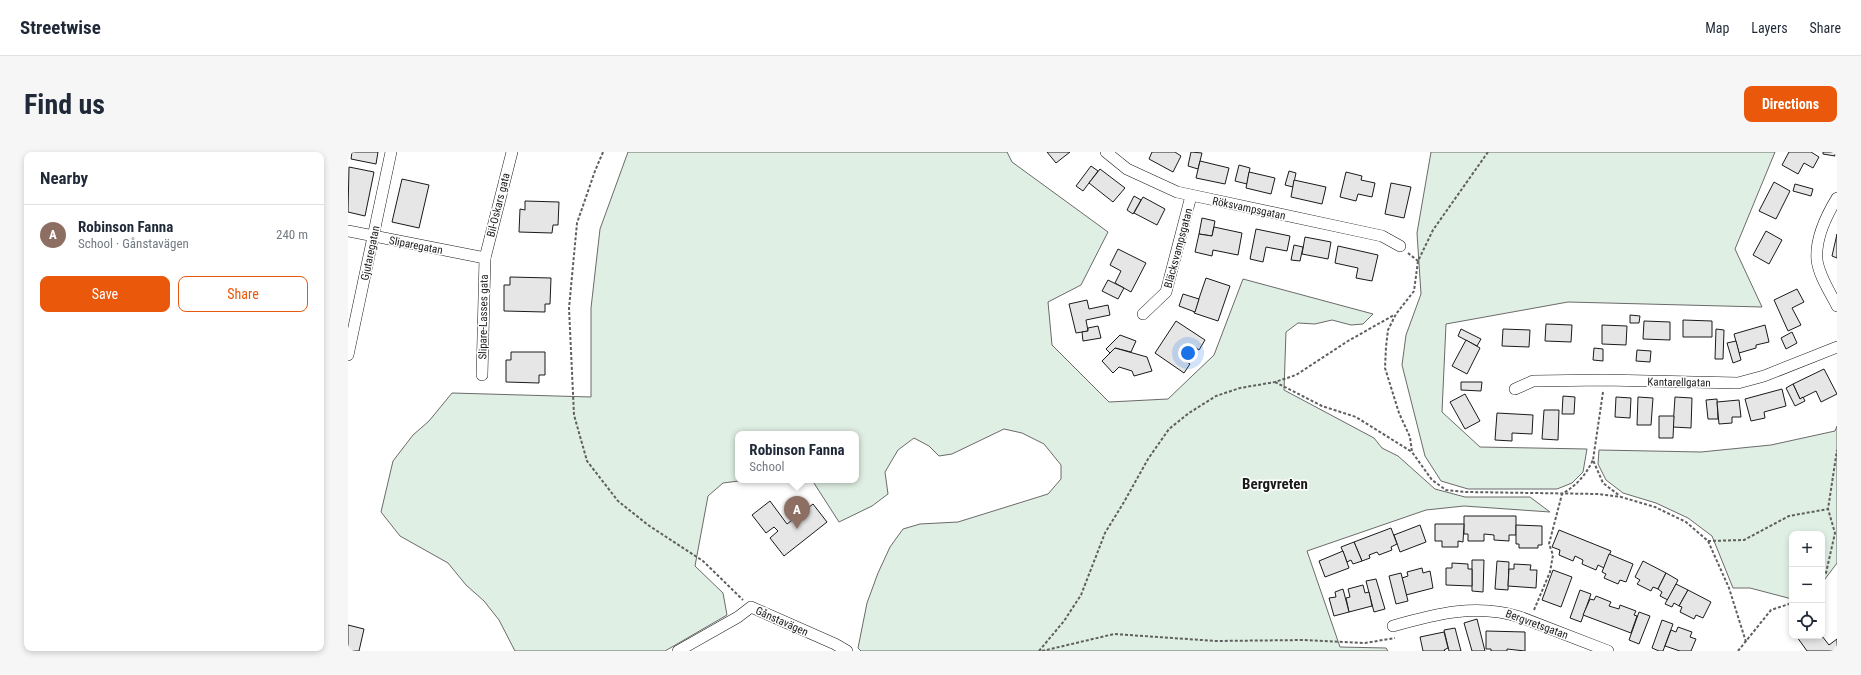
<!DOCTYPE html>
<html lang="en">
<head>
<meta charset="utf-8">
<style>
  :root { --surface:#fff; --page:#f6f6f7; --text:#1f2937; --muted:#747a83; --line:#e0e1e3; --accent:#ea580c }
  body { margin:0; font-family:"Roboto Condensed",sans-serif; background:var(--page); color:var(--text) }
  .controls { position:absolute; right:12px; bottom:12px; display:grid; overflow:hidden; border-radius:8px; box-shadow:0 2px 6px #0003 }
  .controls button { width:36px; height:36px; display:grid; place-items:center; padding:0; border:0; border-bottom:1px solid var(--line); background:var(--surface); color:var(--text); font:20px sans-serif }
  .you { position:absolute; left:840px; top:201px; width:14px; height:14px; margin:-10px; border:3px solid #fff; border-radius:50%; background:#1a73e8; box-shadow:0 0 0 6px #1a73e833 }
  .badge { display:grid; place-items:center; width:26px; height:26px; border-radius:50%; background:var(--accent); color:#fff; font-size:13px; font-weight:700 }
  .pin { position:absolute; translate:-50% -33px; filter:drop-shadow(0 1px 2px #0008) }
  .pin::after { content:''; position:absolute; top:21px; width:14px; height:12px; background:inherit; clip-path:polygon(0 0,100% 0,50% 100%) }
  .popup { position:absolute; left:387px; top:279px; width:124px; height:52px; box-sizing:border-box; display:grid; place-content:center; border-radius:8px; background:var(--surface); filter:drop-shadow(0 1px 3px #0005); font-size:13px; white-space:nowrap; color:var(--muted) }
  .popup b { font-size:15px; color:var(--text) }
  .popup::after { content:''; position:absolute; left:50%; top:100%; margin-left:-8px; border:8px solid transparent; border-top-color:var(--surface) }
  .list { margin:0; padding:0; list-style:none }
  h2 { display:flex; justify-content:space-between; align-items:center; height:52px; margin:0; padding:0 16px; font-size:17px }
  h2 small { font-size:13px; font-weight:400; color:var(--muted) }
  .list li { display:grid; grid-template-columns:26px 1fr auto; gap:12px; align-items:center; box-sizing:border-box; height:60px; padding:0 16px; border-top:1px solid var(--line) }
  .list b { display:block; font-size:15px; white-space:nowrap }
  .list p { margin:0; font-size:13px; white-space:nowrap; color:var(--muted) }
  .list em { font-size:13px; font-style:normal; color:var(--muted) }
  .actions { display:flex; gap:8px; padding:12px 16px }
  .actions a { flex:1; padding:9px 0; border:1px solid var(--accent); border-radius:8px; text-align:center; font-size:14px; color:var(--accent) }
  .actions .main { background:var(--accent); color:#fff }
  .icon { flex:none; width:22px; height:22px; fill:none; stroke:currentColor; stroke-width:2; stroke-linecap:round; stroke-linejoin:round }
  .map { position:relative; flex:none; width:1489px; height:499px; overflow:hidden; border-radius:8px }
  header { display:flex; align-items:center; gap:24px; box-sizing:border-box; height:56px; padding:0 20px; background:var(--surface); border-bottom:1px solid var(--line) }
  header strong { font-size:19px }
  nav { display:flex; gap:22px; margin-inline-start:auto; font-size:14px }
  .intro { display:flex; align-items:center; justify-content:space-between; box-sizing:border-box; height:96px; padding:0 24px }
  h1 { margin:0; font-size:28px }
  .button { padding:10px 18px; border-radius:8px; background:var(--accent); color:#fff; font-size:14px; font-weight:700 }
  main { display:flex; gap:24px; padding:0 24px }
  aside { flex:1; background:var(--surface); border-radius:8px; box-shadow:0 2px 6px #0003 }
  .map>svg:first-child { display:block }
</style>
</head>
<body>
<header>
<strong>Streetwise</strong>
<nav><a>Map</a><a>Layers</a><a>Share</a></nav>
</header>
<div class="intro"><h1>Find us</h1><a class="button">Directions</a></div>
<main>
<aside>
<h2>Nearby<small></small></h2>
<ul class="list">
<li><span class="badge" style="background:#8d6e63">A</span><div><b>Robinson Fanna</b><p>School · Gånstavägen</p></div><em>240 m</em></li>
</ul>
<div class="actions"><a class="main">Save</a><a>Share</a></div>
</aside>
<div class="map">
<svg width="1489" height="499" viewBox="0 0 1489 499">
  <rect width="100%" height="100%" fill="#fff"/>
  <g fill="#e0efe3" stroke="#6a6a6a">
    <path d="M280 0H659L664 10 760 80 733 133 700 150 704 193 761 250 820 247 866 203 895 127 1025 162 1015 172 1003 173 984 168 967 172 950 171 938 180 936 238 1026 286 1034 296 1050 304 1087 337 1117 345H1182L1202 360 1116 354 1078 358 959 399 992 495 1038 496 1040 499H513L510 496 519 451 530 421 542 395 555 377 572 372 610 370 700 342 713 327V313L696 292 674 281 656 277 604 302 591 304 581 294 566 286 550 298 537 320 540 342 524 354 491 370 464 328H508V282H390V328H398L375 331 360 344 347 414 375 441 379 463 317 499H167L151 468 136 449 118 433 100 411 52 384 33 360 45 309 65 283 81 269 104 241 243 245V156L252 77Z"/>
    <path d="M1083 0H1427L1387 97 1414 155 1220 150 1098 172 1094 260 1132 295 1239 297 1235 320 1224 331 1209 337H1120L1093 329 1077 304 1054 213 1058 183 1073 142 1069 81Z"/>
    <path d="M1489 274V411L1474 431V382H1444V447L1402 436H1385L1364 384 1340 366 1308 351 1275 341 1258 328 1250 312 1251 298 1353 300 1423 293 1487 279Z"/>
  </g>
  <g fill="#e6e6e6" stroke="#1a1a1a">
    <path d="M4 0H30L28 12 3 7Z"/>
    <path d="M699 0H722L708 11Z"/>
    <path d="M804 0H827L833 4 825 20 801 7Z"/>
    <path d="M843 0 854 1 850 17 840 14Z"/>
    <path d="M1441 0H1463L1471 5 1465 16 1456 11 1450 22 1434 13Z"/>
    <path d="M1475 0H1487V4L1475 2Z"/>
    <path d="M852 9 881 16 877 32 848 26Z"/>
    <path d="M891 13 902 16 899 32 887 29Z"/>
    <path d="M743 14 750 19 735 39 728 34Z"/>
    <path d="M1 15 26 20 17 64 0 60Z"/>
    <path d="M752 17 777 36 765 50 741 31Z"/>
    <path d="M941 19 948 21 945 35 937 33Z"/>
    <path d="M901 20 927 26 923 42 898 36Z"/>
    <path d="M998 20 1014 24 1013 28 1027 31 1024 45 1010 42 1008 49 992 45Z"/>
    <path d="M54 27 81 33 71 76 44 70Z"/>
    <path d="M946 28 978 35 974 52 943 45Z"/>
    <path d="M1426 30 1442 39 1428 67 1411 59Z"/>
    <path d="M1043 31 1063 35 1056 66 1037 62Z"/>
    <path d="M1447 32 1465 37 1463 44 1445 39Z"/>
    <path d="M786 44 793 48 785 62 779 58Z"/>
    <path d="M795 45 817 57 809 73 786 61Z"/>
    <path d="M177 49 211 50 210 73H205L204 81 171 80 172 57 177 58Z"/>
    <path d="M854 66 867 69 864 84 851 82Z"/>
    <path d="M866 75 894 81 890 103 865 98 864 104 847 100 851 82 864 84Z"/>
    <path d="M908 77 942 84 939 99 918 95 915 110 902 107Z"/>
    <path d="M1418 79 1434 88 1421 112 1405 103Z"/>
    <path d="M1489 82V106L1484 104Z"/>
    <path d="M957 85 983 90 980 107 954 102Z"/>
    <path d="M946 93 955 95 952 109 943 108Z"/>
    <path d="M990 94 1030 103 1024 129 1008 126 1010 116 987 111Z"/>
    <path d="M770 97 798 111 783 140 767 131 773 119 762 113Z"/>
    <path d="M162 125 203 126 202 152H197V160L156 159V133H162Z"/>
    <path d="M858 126 882 134 870 169 846 161Z"/>
    <path d="M760 128 776 136 770 147 754 139Z"/>
    <path d="M1449 137 1456 150 1444 156 1453 173 1440 179 1426 148Z"/>
    <path d="M835 142 851 147 847 160 831 154Z"/>
    <path d="M739 148 741 157 760 153 762 163 738 168 740 179 728 181 721 152Z"/>
    <path d="M1282 163 1292 164 1291 171H1282Z"/>
    <path d="M1335 168 1364 169V185H1335Z"/>
    <path d="M828 169 857 188 851 198 842 192 832 206 842 212 836 221 807 201Z"/>
    <path d="M1296 169 1322 170V188L1295 187Z"/>
    <path d="M1198 172 1224 173 1223 190 1197 189Z"/>
    <path d="M1254 173 1279 174 1278 193 1254 192Z"/>
    <path d="M1417 173 1421 190 1408 193V196L1391 201 1386 182Z"/>
    <path d="M750 174 753 186 735 189 734 180 740 179V176Z"/>
    <path d="M1113 177 1133 187 1129 194 1110 184Z"/>
    <path d="M1155 177 1182 178 1181 195 1154 194Z"/>
    <path d="M1368 177 1376 178 1375 207H1367Z"/>
    <path d="M1444 180 1449 191 1438 197 1433 186Z"/>
    <path d="M772 183 788 189 783 200 767 196 762 201 758 197Z"/>
    <path d="M1118 188 1132 196 1119 222 1104 214Z"/>
    <path d="M1388 189 1393 208 1385 211 1379 191Z"/>
    <path d="M767 196 799 205 804 219 786 224 784 219 771 215 765 221 754 209Z"/>
    <path d="M1246 196 1255 197V209L1245 208Z"/>
    <path d="M1289 198 1303 199 1302 210 1288 209Z"/>
    <path d="M163 200H197V223H191V231L158 230V208H163Z"/>
    <path d="M1476 217 1489 242 1473 250 1468 239 1452 247 1445 232Z"/>
    <path d="M1113 230H1134L1133 239 1113 238Z"/>
    <path d="M1445 232 1452 247 1455 245 1457 249 1447 254 1438 236Z"/>
    <path d="M1434 237 1438 254 1416 260 1417 266 1403 269 1397 247Z"/>
    <path d="M1117 242 1132 269 1117 277 1102 250Z"/>
    <path d="M1215 244 1227 245 1226 262H1214Z"/>
    <path d="M1268 245 1283 246 1282 266 1267 265Z"/>
    <path d="M1290 245 1305 246 1303 273H1289Z"/>
    <path d="M1327 245 1344 246 1343 276 1325 275Z"/>
    <path d="M1369 247 1370 267H1360L1358 248Z"/>
    <path d="M1391 248 1393 265H1384V271L1371 272 1369 250Z"/>
    <path d="M1196 258H1211L1210 288 1194 287Z"/>
    <path d="M1149 261 1185 263 1184 282 1164 281V289L1147 288Z"/>
    <path d="M1311 264H1326L1325 286H1311Z"/>
    <path d="M422 349 439 372 465 352 479 370 436 404 422 386 430 379 426 375 418 381 404 363Z"/>
    <path d="M1116 364H1168V383H1161V389L1146 388V383L1136 382V389H1120V382H1116Z"/>
    <path d="M1087 372H1116L1115 390 1110 389V395H1094V389H1087Z"/>
    <path d="M1072 373 1078 390 1052 400 1046 383Z"/>
    <path d="M1168 373 1194 374V393H1190V396H1171V392H1168Z"/>
    <path d="M1043 376 1049 392 1043 395 1044 398 1031 403 1029 400 1021 403 1022 406 1014 409 1006 390Z"/>
    <path d="M1211 378 1263 399 1256 416 1250 413 1248 418 1234 412 1235 408 1227 404 1225 409 1211 403 1212 398 1204 395Z"/>
    <path d="M1006 390 1014 409 1005 412 1003 408 999 410 993 395Z"/>
    <path d="M995 399 1001 416 977 425 971 409Z"/>
    <path d="M1261 402 1285 412 1278 430 1272 428 1270 432 1256 426 1258 422 1254 420Z"/>
    <path d="M1124 408H1136L1135 440 1124 439Z"/>
    <path d="M1149 409 1161 410 1160 438 1147 437Z"/>
    <path d="M1295 409 1318 421 1310 437 1305 435 1303 439 1289 432 1292 428 1287 425Z"/>
    <path d="M1104 411 1120 412V417H1124V434L1098 433V416H1104Z"/>
    <path d="M1166 412 1183 413 1182 418H1189L1188 436 1160 434 1161 417H1166Z"/>
    <path d="M1074 416 1075 421 1082 419 1085 436 1058 443 1054 426 1060 424 1059 420Z"/>
    <path d="M1205 418 1224 425 1213 455 1194 448Z"/>
    <path d="M1053 421 1060 449 1048 452 1041 424Z"/>
    <path d="M1318 421 1330 428 1320 448 1312 444 1314 440 1310 437Z"/>
    <path d="M1028 427 1037 457 1026 460 1018 429Z"/>
    <path d="M1328 432 1340 438 1331 454 1326 451 1324 455 1317 452Z"/>
    <path d="M1015 433 1017 441 1021 440 1024 454 1001 460 998 446 1002 445 1000 437Z"/>
    <path d="M995 437 1001 460 986 464 981 446 988 445 987 440Z"/>
    <path d="M1232 438 1243 442 1233 470 1222 466Z"/>
    <path d="M1340 438 1363 450 1355 466 1348 463 1346 467 1332 460 1334 455 1331 454Z"/>
    <path d="M1248 444 1263 450 1261 454 1271 457 1272 453 1288 459 1286 463 1289 464 1283 481 1235 463 1242 447 1246 448Z"/>
    <path d="M1291 460 1302 464 1291 492 1281 488Z"/>
    <path d="M1129 467 1137 499H1124L1116 471Z"/>
    <path d="M1314 468 1325 472 1315 499H1311L1304 496Z"/>
    <path d="M0 473 16 477 11 499H0Z"/>
    <path d="M1330 475 1344 480 1342 485 1348 487 1343 499H1332L1317 494 1323 478 1328 480Z"/>
    <path d="M1107 476 1113 499H1101L1096 478Z"/>
    <path d="M1138 479 1177 480V499L1159 497V499H1143V497H1138Z"/>
    <path d="M1096 480 1100 496 1096 498 1097 499H1075L1072 485Z"/>
    <path d="M1451 484H1474L1481 493 1489 487V499H1459L1449 485Z"/>
  </g>
  <g fill="none" stroke-linecap="round" stroke-linejoin="round">
    <g stroke="#1a1a1a" stroke-width="12">
      <g id="street">
        <path d="M758 0 779 17 829 40 1034 84 1052 94"/>
        <path d="M1489 46C1478 64 1467 86 1469 108 1471 124 1482 140 1489 154"/>
        <path d="M0 79 137 106"/>
        <path d="M795 162 818 140 843 44"/>
        <path d="M0 203 43 0"/>
        <path d="M134 223 137 106 164 0"/>
        <path d="M1167 237 1185 229 1257 228 1390 231 1416 224 1489 195"/>
        <path d="M1045 474C1087 462 1129 451 1172 465L1260 499"/>
        <path d="M330 499 390 465 403 455 487 492 499 499"/>
      </g>
    </g>
    <g stroke="#5f5f5f" stroke-width="2" stroke-dasharray="3 2" stroke-linecap="butt">
      <path d="M255 0 247 19 229 71 221 156 226 263 239 309 270 349 300 373 355 409 395 448"/>
      <path d="M1140 0 1085 78 1070 109 1066 139 1048 162 1040 178 1038 195 1037 216 1051 261 1062 285 1064 300 1084 328 1098 338 1118 340 1250 342 1273 345 1307 355 1338 370 1360 389 1381 436 1398 490"/>
      <path d="M1060 101 1070 109"/>
      <path d="M927 230 974 254 1008 265 1064 300"/>
      <path d="M1255 240 1245 308 1255 331 1272 344"/>
      <path d="M1360 389 1396 388 1441 364 1480 357"/>
      <path d="M1474 425 1478 421 1487 381 1480 357 1489 298"/>
      <path d="M1186 458 1202 420 1205 403 1201 392 1214 342C1229 333 1237 324 1245 308"/>
      <path d="M691 499 716 469 733 443 757 381 776 350 800 307 821 277 841 261 868 244 892 236 927 230 948 223 1000 189 1046 163"/>
      <path d="M694 499 766 482 868 489 956 488 1017 491 1047 486"/>
      <path d="M1390 499 1423 458 1444 451"/>
    </g>
    <use href="#street" stroke="#fff" stroke-width="11"/>
  </g>
  <g text-anchor="middle" stroke-width="3" stroke-linejoin="round" paint-order="stroke">
    <g font-size="11" fill="#1a1a1a" stroke="#fff">
      <text transform="translate(150 53) rotate(-76)" y="4">Bil-Oskars gata</text>
      <text transform="translate(901 56) rotate(12)" y="4">Röksvampsgatan</text>
      <text transform="translate(68 93) rotate(11)" y="4">Sliparegatan</text>
      <text transform="translate(830 96) rotate(-75)" y="4">Bläcksvampsgatan</text>
      <text transform="translate(22 101) rotate(-78)" y="4">Gjutaregatan</text>
      <text transform="translate(135 165) rotate(-89)" y="4">Slipare-Lasses gata</text>
      <text transform="translate(1331 230) rotate(1)" y="4">Kantarellgatan</text>
      <text transform="translate(434 469) rotate(24)" y="4">Gånstavägen</text>
      <text transform="translate(1189 472) rotate(20)" y="4">Bergvretsgatan</text>
    </g>
    <g font-size="15" font-weight="bold" fill="#1a1a1a" stroke="#fff">
      <text x="927" y="337">Bergvreten</text>
    </g>
  </g>
</svg>
<div class="controls">
<button>+</button>
<button>−</button>
<button><svg class="icon" aria-label="locate" viewBox="0 0 24 24"><circle cx="12" cy="12" r="6"/><path d="M12 2v4M12 18v4M2 12h4M18 12h4"/></svg></button>
</div>
<div class="you"></div>
<div class="pin badge" style="left:449px;top:377px;background:#8d6e63">A</div>
<div class="popup"><b>Robinson Fanna</b>School</div>
</div>
</main>
</body>
</html>
